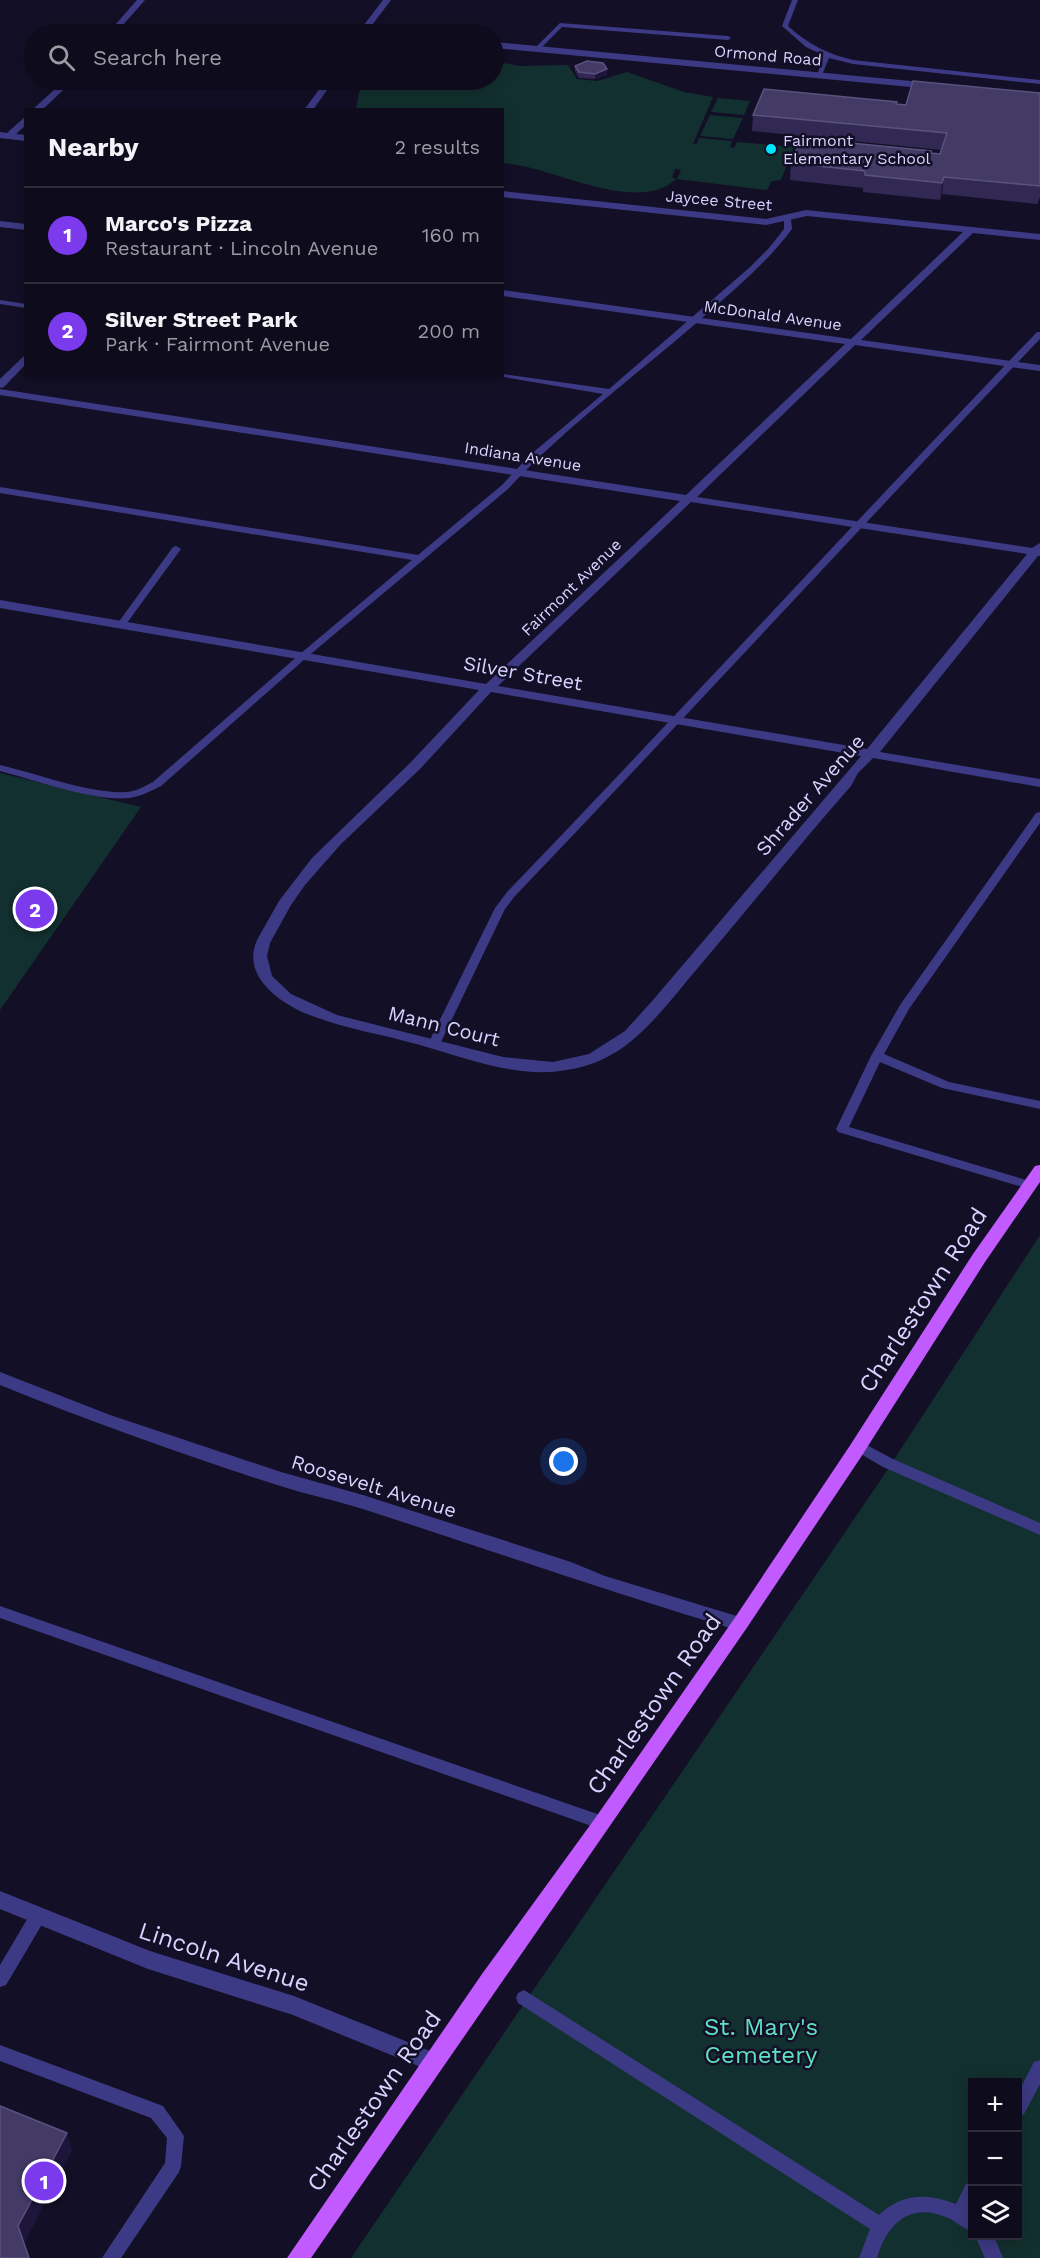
<!DOCTYPE html>
<html lang="en">
<head>
<meta charset="utf-8">
<style>
  :root { --surface:#0e0b1c; --page:#1c1929; --text:#f1f3f6; --muted:#9b9ba3; --line:#2e2b3b; --accent:#7c3aed }
  body { margin:0; font-family:"Work Sans",sans-serif; background:var(--page); color:var(--text) }
  .controls { position:absolute; right:18px; bottom:18px; display:grid; overflow:hidden; border-radius:0px; box-shadow:0 3px 15px #0003 }
  .controls button { width:54px; height:54px; display:grid; place-items:center; padding:0; border:0; border-bottom:2px solid var(--line); background:var(--surface); color:var(--text); font:30px sans-serif }
  .you { position:absolute; left:564px; top:1462px; width:21px; height:21px; margin:-15px; border:4px solid #fff; border-radius:50%; background:#1a73e8; box-shadow:0 0 0 9px #1a73e833 }
  .badge { display:grid; place-items:center; width:39px; height:39px; border-radius:50%; background:var(--accent); color:#fff; font-size:20px; font-weight:700 }
  .pin { position:absolute; translate:-50% -50%; border:3px solid #fff; box-shadow:0 2px 6px #0006 }
  .list { margin:0; padding:0; list-style:none }
  h2 { display:flex; justify-content:space-between; align-items:center; height:78px; margin:0; padding:0 24px; font-size:26px }
  h2 small { font-size:20px; font-weight:400; color:var(--muted) }
  .list li { display:grid; grid-template-columns:39px 1fr auto; gap:18px; align-items:center; box-sizing:border-box; height:96px; padding:0 24px; border-top:2px solid var(--line) }
  .list b { display:block; font-size:22px; white-space:nowrap }
  .list p { margin:0; font-size:20px; white-space:nowrap; color:var(--muted) }
  .list em { font-size:20px; font-style:normal; color:var(--muted) }
  .icon { flex:none; width:33px; height:33px; fill:none; stroke:currentColor; stroke-width:2; stroke-linecap:round; stroke-linejoin:round }
  .map { position:relative; flex:none; width:1040px; height:2258px; overflow:hidden }
  .search { position:absolute; background:var(--surface); box-shadow:0 3px 15px #0003; left:24px; top:24px; width:480px; height:66px; display:flex; align-items:center; gap:15px; box-sizing:border-box; padding:0 21px; border-radius:33px; color:var(--muted); font-size:22px }
  .panel { position:absolute; background:var(--surface); box-shadow:0 3px 15px #0003; left:24px; top:108px; width:480px; height:270px; border-radius:0px }
  .map>svg:first-child { display:block }
</style>
</head>
<body>
<div class="map">
<svg width="1040" height="2258" viewBox="0 0 1040 2258">
  <rect width="100%" height="100%" fill="#130f26"/>
  <g fill="#12302f" fill-rule="evenodd">
    <path d="M494 61 519 66 568 65 577 79 597 81 627 72 684 92 713 97 693 144H697L699 138 732 141 730 147 734 148 737 142 794 147 781 180 772 181 767 190 677 179 681 170 675 169 672 177 676 179C637 216 549 165 503 163L502 110 356 109 359 92 367 80H494Z"/>
    <path d="M718 98 750 101 744 115 711 112Z"/>
    <path d="M710 115 743 118 733 139 700 136Z"/>
    <path d="M0 773 141 807 0 1010Z"/>
    <path d="M1040 1235V2258H351L884 1475ZM972 2082H1018V2236H972Z"/>
  </g>
  <g fill="none" stroke-linecap="round" stroke-linejoin="round">
    <g fill="#3d3a85" fill-rule="evenodd">
      <path d="M792 0H798L788 26C808 44 827 54 853 60L1040 80V84L853 64 829 58 822 75 817 76 823 55 806 47 782 26Z"/>
      <path d="M560 23 728 36 731 38 728 40 562 27 539 50H535V48Z"/>
      <path d="M784 217 791 219 792 229C769 260 740 285 711 310 644 370 569 423 508 489L306 658 161 786C151 791 141 796 130 798 96 802 34 780 0 771V765C39 774 88 794 127 792 137 791 145 786 153 782L300 654 412 560 0 493V487L418 555 502 485 530 455 603 394 498 376H502V374L609 389 749 268 769 248 784 229Z"/>
      <path d="M0 300 26 304V308L0 304Z"/>
      <path d="M1037 332H1040V339C864 523 691 712 515 896L505 909 440 1044 434 1048 430 1047 428 1044 495 908 507 892C685 707 859 517 1037 332Z"/>
      <path d="M176 546 181 549 124 627H118V623L173 547Z"/>
      <path d="M1040 812V823L909 1009 884 1054 949 1082 1040 1101V1109L942 1088 880 1062 849 1127 1033 1182 1035 1185 1033 1188 1029 1189 838 1132 836 1129 871 1056 900 1005 1036 813Z"/>
      <path d="M859 1441 893 1459 1040 1523V1535L883 1467 854 1450 852 1446 854 1442Z"/>
      <path d="M0 1606 603 1816 608 1818 611 1823 608 1828 603 1830 0 1618Z"/>
      <path d="M38 1909 44 1911 46 1916 44 1921 6 1985 0 1987V1965L32 1911Z"/>
      <path d="M524 1990 879 2215C902 2193 928 2193 956 2204L966 2184 972 2182V2207L970 2212 972 2213V2231C963 2229 956 2221 948 2218 910 2201 887 2224 877 2258H859L870 2229 518 2003 516 1998 518 1993Z"/>
      <path d="M0 2045 163 2106 184 2136 181 2166 179 2172 121 2258H102L165 2163 167 2138 151 2118 0 2061Z"/>
      <path d="M1040 2060V2084L1024 2114 1018 2116V2093L1034 2062Z"/>
      <path d="M975 2236H994L1003 2258H985Z"/>
    </g>
    <g fill="#3d3a85" fill-rule="evenodd">
      <path d="M137 0H145L115 34H107Z"/>
      <path d="M383 0H391L369 29 394 31 398 34H357Z"/>
      <path d="M494 42 932 83 936 86 932 89 494 48Z"/>
      <path d="M65 80H74L42 110H32Z"/>
      <path d="M326 80H334L313 110H304Z"/>
      <path d="M26 116V125L16 134 26 135V141L0 138V132L7 133Z"/>
      <path d="M502 191 766 219 806 210 1040 234V240L973 233 861 340 1040 365V371L855 345 697 497 1032 548 1040 543V556H1038L880 752 1040 779V787L873 758 858 773 851 786C800 844 752 904 702 963 678 991 654 1024 625 1046 607 1059 588 1067 566 1070 518 1079 466 1058 420 1045 381 1034 340 1028 302 1012 275 999 242 974 257 940L279 901 312 858 410 763 479 690 0 608V600L486 684 680 501 0 395V389L686 495 845 344 502 296V290L851 339 963 232 807 216 766 225 502 197ZM691 502 1027 554 867 749 498 686ZM491 692 861 756 653 1000 625 1031 589 1054 553 1062 503 1057 337 1015 291 994 272 976 267 956 270 943 291 905 305 885 341 844 420 769Z"/>
      <path d="M0 221 26 224V230L0 227Z"/>
      <path d="M26 354V364L4 387 0 388V379Z"/>
      <path d="M0 1372 110 1415 281 1472 363 1495 571 1562 605 1576 740 1617 746 1619 749 1624 746 1629 740 1631C615 1594 493 1551 369 1511 339 1501 308 1495 277 1485 184 1455 91 1422 0 1385Z"/>
      <path d="M0 1891 150 1951 294 1996 440 2055 443 2062 440 2069 433 2072 293 2015 148 1969 0 1909Z"/>
    </g>
    <path fill="#c25bff" fill-rule="evenodd" d="M1040 1165V1182L985 1262 861 1457 746 1629 311 2258H287L482 1974 596 1817 734 1619 849 1447 973 1254 1035 1166Z"/>
  </g>
  <g fill="#312854">
    <path d="M575 66 607 75 595 79 579 78 575 71Z"/>
    <path d="M1040 93V197L1037 204 942 194 940 200 863 192V188L790 180 791 163 931 153 940 154 942 150 752 131 753 115 897 104 906 105Z"/>
  </g>
  <g fill="#1d163a">
    <path d="M607 69V75L595 79V74Z"/>
    <path d="M944 177 942 194 940 200 942 183Z"/>
    <path d="M67 2133 72 2151 24 2244 18 2226Z"/>
  </g>
  <g fill="#433a66" stroke="#5a527e" stroke-width="1.5">
    <path d="M587 61 603 63 607 69 595 74 579 72 575 66Z"/>
    <path d="M913 81 1040 93V186L944 177 942 183 865 175V171L791 163 801 138 931 151V153L940 154 947 133 753 115 764 89 897 102 896 104 906 105Z"/>
    <path d="M0 2106 67 2133 18 2226 29 2258H0Z"/>
  </g>
  <circle fill="#00e5ff" stroke="#130f26" stroke-width="2" cx="771" cy="149" r="6"/>
  <g text-anchor="middle" stroke-width="5" stroke-linejoin="round" paint-order="stroke">
    <g font-size="16" fill="#d9d4ff" stroke="#130f26">
      <text transform="translate(768 55) rotate(5)" y="6">Ormond Road</text>
      <text transform="translate(719 200) rotate(5)" y="6">Jaycee Street</text>
      <text transform="translate(773 315) rotate(8)" y="6">McDonald Avenue</text>
      <text transform="translate(523 456) rotate(9)" y="6">Indiana Avenue</text>
      <text transform="translate(571 587) rotate(-44)" y="6">Fairmont Avenue</text>
    </g>
    <g font-size="16" fill="#d9d4ff" stroke="#130f26" text-anchor="start">
      <text x="783" y="146">Fairmont<tspan x="783" dy="18">Elementary School</tspan></text>
    </g>
    <g font-size="20" fill="#d9d4ff" stroke="#130f26">
      <text transform="translate(523 673) rotate(10)" y="7">Silver Street</text>
      <text transform="translate(810 795) rotate(-49)" y="7">Shrader Avenue</text>
      <text transform="translate(444 1026) rotate(14)" y="7">Mann Court</text>
      <text transform="translate(374 1486) rotate(17)" y="7">Roosevelt Avenue</text>
    </g>
    <g font-size="24" fill="#d9d4ff" stroke="#130f26">
      <text transform="translate(923 1300) rotate(-57)" y="8">Charlestown Road</text>
      <text transform="translate(654 1704) rotate(-55)" y="8">Charlestown Road</text>
      <text transform="translate(224 1957) rotate(18)" y="8">Lincoln Avenue</text>
      <text transform="translate(374 2101) rotate(-55)" y="8">Charlestown Road</text>
    </g>
    <g font-size="24" fill="#5fe0c0" stroke="#130f26">
      <text x="761" y="2035">St. Mary's<tspan x="761" dy="28">Cemetery</tspan></text>
    </g>
  </g>
</svg>
<div class="controls">
<button>+</button>
<button>−</button>
<button><svg class="icon" aria-label="layers" viewBox="0 0 24 24"><path d="M12 4l9 5-9 5-9-5zM3 14l9 5 9-5"/></svg></button>
</div>
<div class="you"></div>
<div class="pin badge" style="left:44px;top:2181px">1</div>
<div class="pin badge" style="left:35px;top:909px">2</div>
<div class="search"><svg class="icon" aria-label="search" viewBox="0 0 24 24"><circle cx="10" cy="10" r="6"/><path d="M15 15l6 6"/></svg>Search here</div>
<section class="panel">
<h2>Nearby<small>2 results</small></h2>
<ul class="list">
<li><span class="badge">1</span><div><b>Marco's Pizza</b><p>Restaurant · Lincoln Avenue</p></div><em>160 m</em></li>
<li><span class="badge">2</span><div><b>Silver Street Park</b><p>Park · Fairmont Avenue</p></div><em>200 m</em></li>
</ul>
</section>
</div>
</body>
</html>
